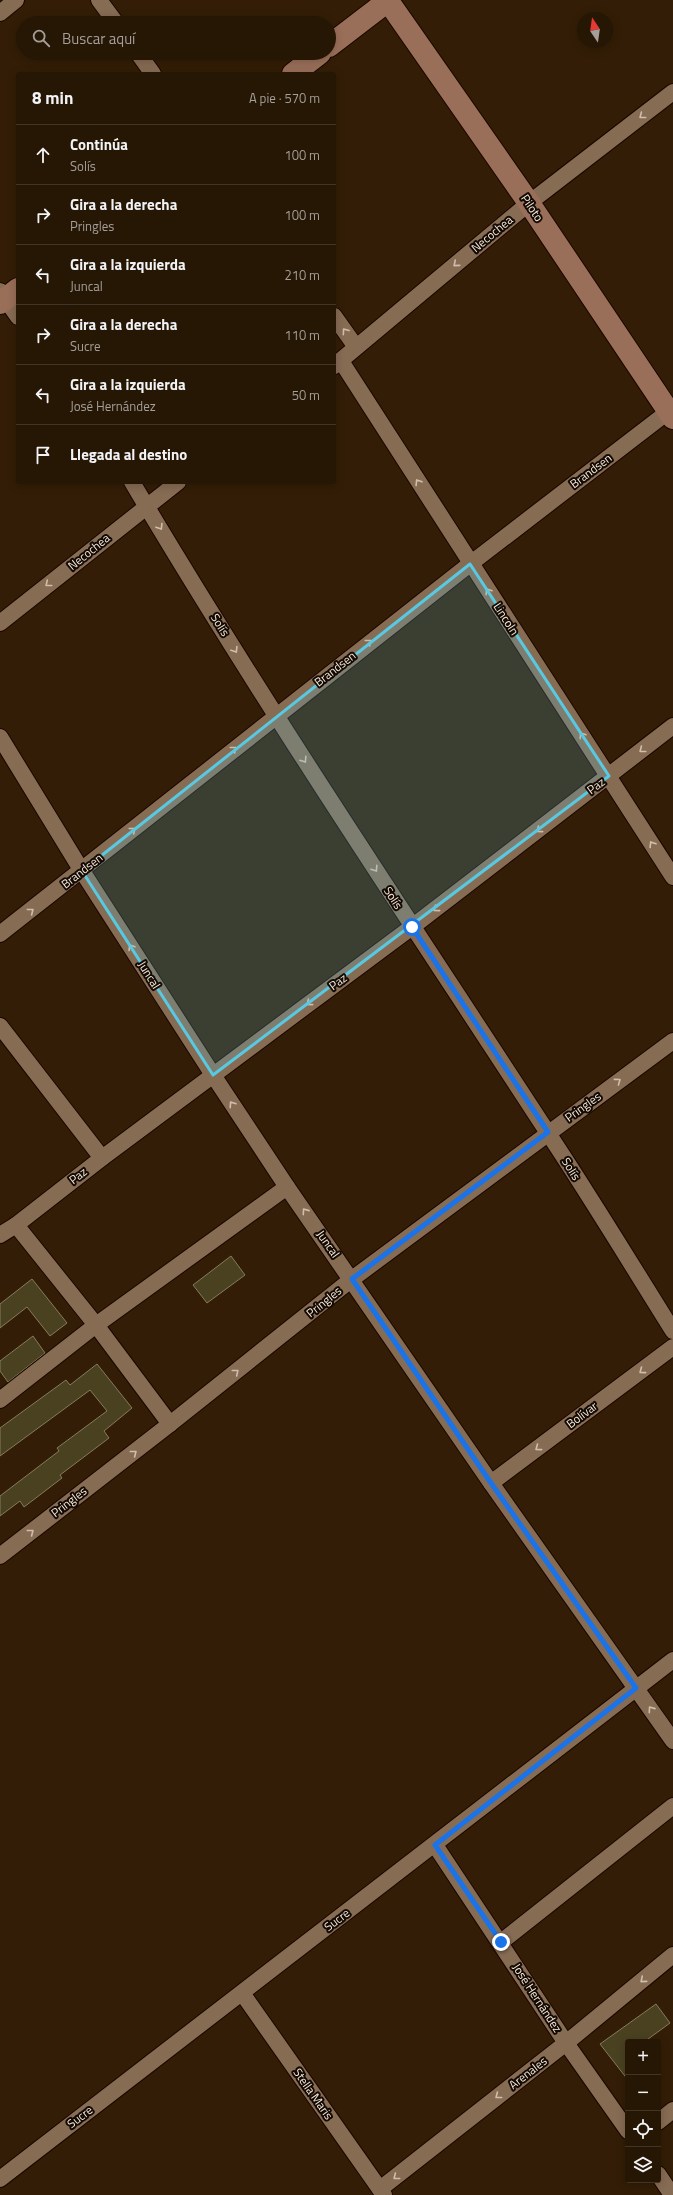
<!DOCTYPE html>
<html lang="es">
<head>
<meta charset="utf-8">
<style>
  :root { --surface:#261604; --page:#322313; --text:#f1f3f6; --muted:#a49f9a; --line:#423526 }
  body { margin:0; font-family:"Titillium Web",sans-serif; background:var(--page); color:var(--text) }
  .controls { position:absolute; right:12px; bottom:12px; display:grid; overflow:hidden; border-radius:4px; box-shadow:0 2px 10px #0003 }
  .controls button { width:36px; height:36px; display:grid; place-items:center; padding:0; border:0; border-bottom:1px solid var(--line); background:var(--surface); color:var(--text); font:20px sans-serif }
  .compass { position:absolute; left:577px; top:12px; width:36px; height:36px; border-radius:50%; background:var(--surface); box-shadow:0 2px 10px #0003; rotate:347deg }
  .stop { position:absolute; width:12px; height:12px; margin:-9px; border:3px solid #1a73e8; border-radius:50%; background:#fff }
  .stop.end { background:#1a73e8; border-color:#fff; box-shadow:0 1px 4px #0008 }
  .list { margin:0; padding:0; list-style:none }
  h2 { display:flex; justify-content:space-between; align-items:center; height:52px; margin:0; padding:0 16px; font-size:17px }
  h2 small { font-size:13px; font-weight:400; color:var(--muted) }
  .list li { display:grid; grid-template-columns:26px 1fr auto; gap:12px; align-items:center; box-sizing:border-box; height:60px; padding:0 16px; border-top:1px solid var(--line) }
  .list b { display:block; font-size:15px; white-space:nowrap }
  .list p { margin:0; font-size:13px; white-space:nowrap; color:var(--muted) }
  .list em { font-size:13px; font-style:normal; color:var(--muted) }
  .icon { flex:none; width:22px; height:22px; fill:none; stroke:currentColor; stroke-width:2; stroke-linecap:round; stroke-linejoin:round }
  .map { position:relative; flex:none; width:673px; height:2195px; overflow:hidden }
  .search { position:absolute; background:var(--surface); box-shadow:0 2px 10px #0003; left:16px; top:16px; width:320px; height:44px; display:flex; align-items:center; gap:10px; box-sizing:border-box; padding:0 14px; border-radius:22px; color:var(--muted); font-size:15px }
  .panel { position:absolute; background:var(--surface); box-shadow:0 2px 10px #0003; left:16px; top:72px; width:320px; height:412px; border-radius:4px }
  .map>svg:first-child { display:block }
</style>
</head>
<body>
<div class="map">
<svg width="673" height="2195" viewBox="0 0 673 2195">
  <rect width="100%" height="100%" fill="#331d06"/>
  <g fill="#4a4121" stroke="#857c5b">
    <path d="M231 1256 245 1275 207 1303 193 1285Z"/>
    <path d="M32 1279 67 1323 50 1336 27 1307 0 1328V1304Z"/>
    <path d="M33 1336 45 1353 8 1382 0 1371V1361Z"/>
    <path d="M97 1364 132 1408 104 1431 109 1438 60 1475 62 1478 24 1507 20 1501 0 1516V1496L59 1451 57 1448 107 1411 90 1390 0 1456V1428L66 1380 70 1385Z"/>
    <path d="M656 2004 670 2023 644 2042H628V2080L600 2044Z"/>
  </g>
  <g fill="none" stroke-linecap="round" stroke-linejoin="round">
    <g stroke="#1a0600" stroke-width="18">
      <g id="minor">
        <path d="M99 0 116 23"/>
        <path d="M0 13 16 0"/>
        <path d="M138 53 153 74"/>
        <path d="M0 291 18 317"/>
        <path d="M334 316 356 347"/>
        <path d="M341 361 673 877"/>
        <path d="M334 366 529 203 673 92"/>
        <path d="M132 482C263 703 406 915 546 1130 590 1196 631 1264 673 1331"/>
        <path d="M0 623 178 482"/>
        <path d="M0 737 82 871 213 1075 287 1187 491 1483 673 1741"/>
        <path d="M0 934 470 564 673 408"/>
        <path d="M0 1026 102 1158"/>
        <path d="M16 1225 96 1325 170 1424"/>
        <path d="M0 1235 16 1225 102 1158 412 927 673 726"/>
        <path d="M0 1400 96 1325 287 1187"/>
        <path d="M491 1483 673 1347"/>
        <path d="M0 1556 170 1424 352 1279 673 1041"/>
        <path d="M435 1845 566 2043 628 2131"/>
        <path d="M501 1942 673 1806"/>
        <path d="M242 1993 384 2195"/>
        <path d="M658 2122 673 2110"/>
        <path d="M658 2174 672 2195"/>
        <path d="M0 2179 673 1660"/>
        <path d="M380 2189 566 2043 673 1955"/>
      </g>
    </g>
    <g stroke="#1a0600" stroke-width="24">
      <g id="secondary">
        <path d="M388 1 529 203 673 418"/>
        <path d="M329 46 389 0"/>
        <path d="M293 74 320 53"/>
        <path d="M0 303 18 289"/>
      </g>
    </g>
    <use href="#minor" stroke="#876c54" stroke-width="16"/>
    <use href="#secondary" stroke="#9a6f59" stroke-width="22"/>
  </g>
  <defs><path id="oneway-chevron" d="M-2-3.5L2.5 0L-2 3.5" fill="none" stroke-width="1.6" stroke-linecap="round" stroke-linejoin="round"/></defs>
  <g stroke="#d0bdac">
    <use href="#oneway-chevron" transform="translate(642 116) rotate(142)"/>
    <use href="#oneway-chevron" transform="translate(456 264) rotate(140)"/>
    <use href="#oneway-chevron" transform="translate(345 331) rotate(-126)"/>
    <use href="#oneway-chevron" transform="translate(418 482) rotate(-122)"/>
    <use href="#oneway-chevron" transform="translate(160 527) rotate(58)"/>
    <use href="#oneway-chevron" transform="translate(48 584) rotate(141)"/>
    <use href="#oneway-chevron" transform="translate(488 591) rotate(-123)"/>
    <use href="#oneway-chevron" transform="translate(369 642) rotate(-38)"/>
    <use href="#oneway-chevron" transform="translate(235 650) rotate(58)"/>
    <use href="#oneway-chevron" transform="translate(582 735) rotate(-123)"/>
    <use href="#oneway-chevron" transform="translate(234 749) rotate(-39)"/>
    <use href="#oneway-chevron" transform="translate(642 750) rotate(142)"/>
    <use href="#oneway-chevron" transform="translate(304 760) rotate(57)"/>
    <use href="#oneway-chevron" transform="translate(133 830) rotate(-39)"/>
    <use href="#oneway-chevron" transform="translate(539 830) rotate(143)"/>
    <use href="#oneway-chevron" transform="translate(652 844) rotate(-122)"/>
    <use href="#oneway-chevron" transform="translate(375 869) rotate(57)"/>
    <use href="#oneway-chevron" transform="translate(436 909) rotate(143)"/>
    <use href="#oneway-chevron" transform="translate(31 911) rotate(-38)"/>
    <use href="#oneway-chevron" transform="translate(131 947) rotate(-122)"/>
    <use href="#oneway-chevron" transform="translate(309 1003) rotate(143)"/>
    <use href="#oneway-chevron" transform="translate(618 1081) rotate(-36)"/>
    <use href="#oneway-chevron" transform="translate(232 1104) rotate(-124)"/>
    <use href="#oneway-chevron" transform="translate(305 1211) rotate(-125)"/>
    <use href="#oneway-chevron" transform="translate(642 1371) rotate(143)"/>
    <use href="#oneway-chevron" transform="translate(236 1372) rotate(-39)"/>
    <use href="#oneway-chevron" transform="translate(538 1448) rotate(143)"/>
    <use href="#oneway-chevron" transform="translate(134 1453) rotate(-38)"/>
    <use href="#oneway-chevron" transform="translate(31 1532) rotate(-38)"/>
    <use href="#oneway-chevron" transform="translate(651 1709) rotate(-125)"/>
    <use href="#oneway-chevron" transform="translate(643 1980) rotate(140)"/>
    <use href="#oneway-chevron" transform="translate(498 2096) rotate(142)"/>
    <use href="#oneway-chevron" transform="translate(396 2177) rotate(142)"/>
  </g>
  <g fill="none" stroke-linecap="round" stroke-linejoin="round">
    <path stroke="#1a73e8" stroke-width="5" d="M412 927 548 1132 352 1279 491 1483 636 1688 435 1845 501 1942"/>
  </g>
  <path fill="#58c9e3" fill-opacity="0.2" stroke="#58c9e3" stroke-width="3" stroke-linejoin="round" d="M470 564 609 776 213 1075 82 871Z"/>
  <g text-anchor="middle" stroke-width="4" stroke-linejoin="round" paint-order="stroke">
    <g font-size="12" fill="#f8e9db" stroke="#130a03">
      <text transform="translate(532 208) rotate(56)" y="4">Piloto</text>
      <text transform="translate(492 234) rotate(-40)" y="4">Necochea</text>
      <text transform="translate(591 471) rotate(-37)" y="4">Brandsen</text>
      <text transform="translate(89 552) rotate(-39)" y="4">Necochea</text>
      <text transform="translate(506 619) rotate(57)" y="4">Lincoln</text>
      <text transform="translate(220 625) rotate(58)" y="4">Solís</text>
      <text transform="translate(335 669) rotate(-38)" y="4">Brandsen</text>
      <text transform="translate(596 786) rotate(-37)" y="4">Paz</text>
      <text transform="translate(82 871) rotate(-38)" y="4">Brandsen</text>
      <text transform="translate(393 898) rotate(57)" y="4">Solís</text>
      <text transform="translate(149 975) rotate(58)" y="4">Juncal</text>
      <text transform="translate(338 982) rotate(-37)" y="4">Paz</text>
      <text transform="translate(583 1107) rotate(-36)" y="4">Pringles</text>
      <text transform="translate(571 1169) rotate(58)" y="4">Solís</text>
      <text transform="translate(78 1176) rotate(-38)" y="4">Paz</text>
      <text transform="translate(328 1244) rotate(55)" y="4">Juncal</text>
      <text transform="translate(324 1302) rotate(-39)" y="4">Pringles</text>
      <text transform="translate(582 1415) rotate(-37)" y="4">Bolívar</text>
      <text transform="translate(69 1502) rotate(-38)" y="4">Pringles</text>
      <text transform="translate(337 1920) rotate(-38)" y="4">Sucre</text>
      <text transform="translate(537 1998) rotate(57)" y="4">José Hernández</text>
      <text transform="translate(528 2073) rotate(-38)" y="4">Arenales</text>
      <text transform="translate(313 2094) rotate(55)" y="4">Stella Maris</text>
      <text transform="translate(80 2117) rotate(-38)" y="4">Sucre</text>
    </g>
  </g>
</svg>
<div class="controls">
<button>+</button>
<button>−</button>
<button><svg class="icon" aria-label="locate" viewBox="0 0 24 24"><circle cx="12" cy="12" r="6"/><path d="M12 2v4M12 18v4M2 12h4M18 12h4"/></svg></button>
<button><svg class="icon" aria-label="layers" viewBox="0 0 24 24"><path d="M12 4l9 5-9 5-9-5zM3 14l9 5 9-5"/></svg></button>
</div>
<svg class="compass" viewBox="-18 -18 36 36"><path d="M0-13l5 13h-10z" fill="#e53935"/><path d="M0 13l5-13h-10z" fill="#a49f9a"/></svg>
<div class="stop" style="left:412px;top:927px"></div>
<div class="stop end" style="left:501px;top:1942px"></div>
<div class="search"><svg class="icon" aria-label="search" viewBox="0 0 24 24"><circle cx="10" cy="10" r="6"/><path d="M15 15l6 6"/></svg>Buscar aquí</div>
<section class="panel">
<h2>8 min<small>A pie · 570 m</small></h2>
<ul class="list">
<li><svg class="icon" aria-label="ahead" viewBox="0 0 24 24"><path d="M12 20V5M6 11l6-6 6 6"/></svg><div><b>Continúa</b><p>Solís</p></div><em>100 m</em></li>
<li><svg class="icon" aria-label="right" viewBox="0 0 24 24"><path d="M7 20v-9h11M14 6l5 5-5 5"/></svg><div><b>Gira a la derecha</b><p>Pringles</p></div><em>100 m</em></li>
<li><svg class="icon" aria-label="left" viewBox="0 0 24 24"><path d="M17 20v-9H6M10 6l-5 5 5 5"/></svg><div><b>Gira a la izquierda</b><p>Juncal</p></div><em>210 m</em></li>
<li><svg class="icon" aria-label="right" viewBox="0 0 24 24"><path d="M7 20v-9h11M14 6l5 5-5 5"/></svg><div><b>Gira a la derecha</b><p>Sucre</p></div><em>110 m</em></li>
<li><svg class="icon" aria-label="left" viewBox="0 0 24 24"><path d="M17 20v-9H6M10 6l-5 5 5 5"/></svg><div><b>Gira a la izquierda</b><p>José Hernández</p></div><em>50 m</em></li>
<li><svg class="icon" aria-label="arrive" viewBox="0 0 24 24"><path d="M6 21V4h12l-3 4 3 4H6"/></svg><div><b>Llegada al destino</b></div></li>
</ul>
</section>
</div>
</body>
</html>
